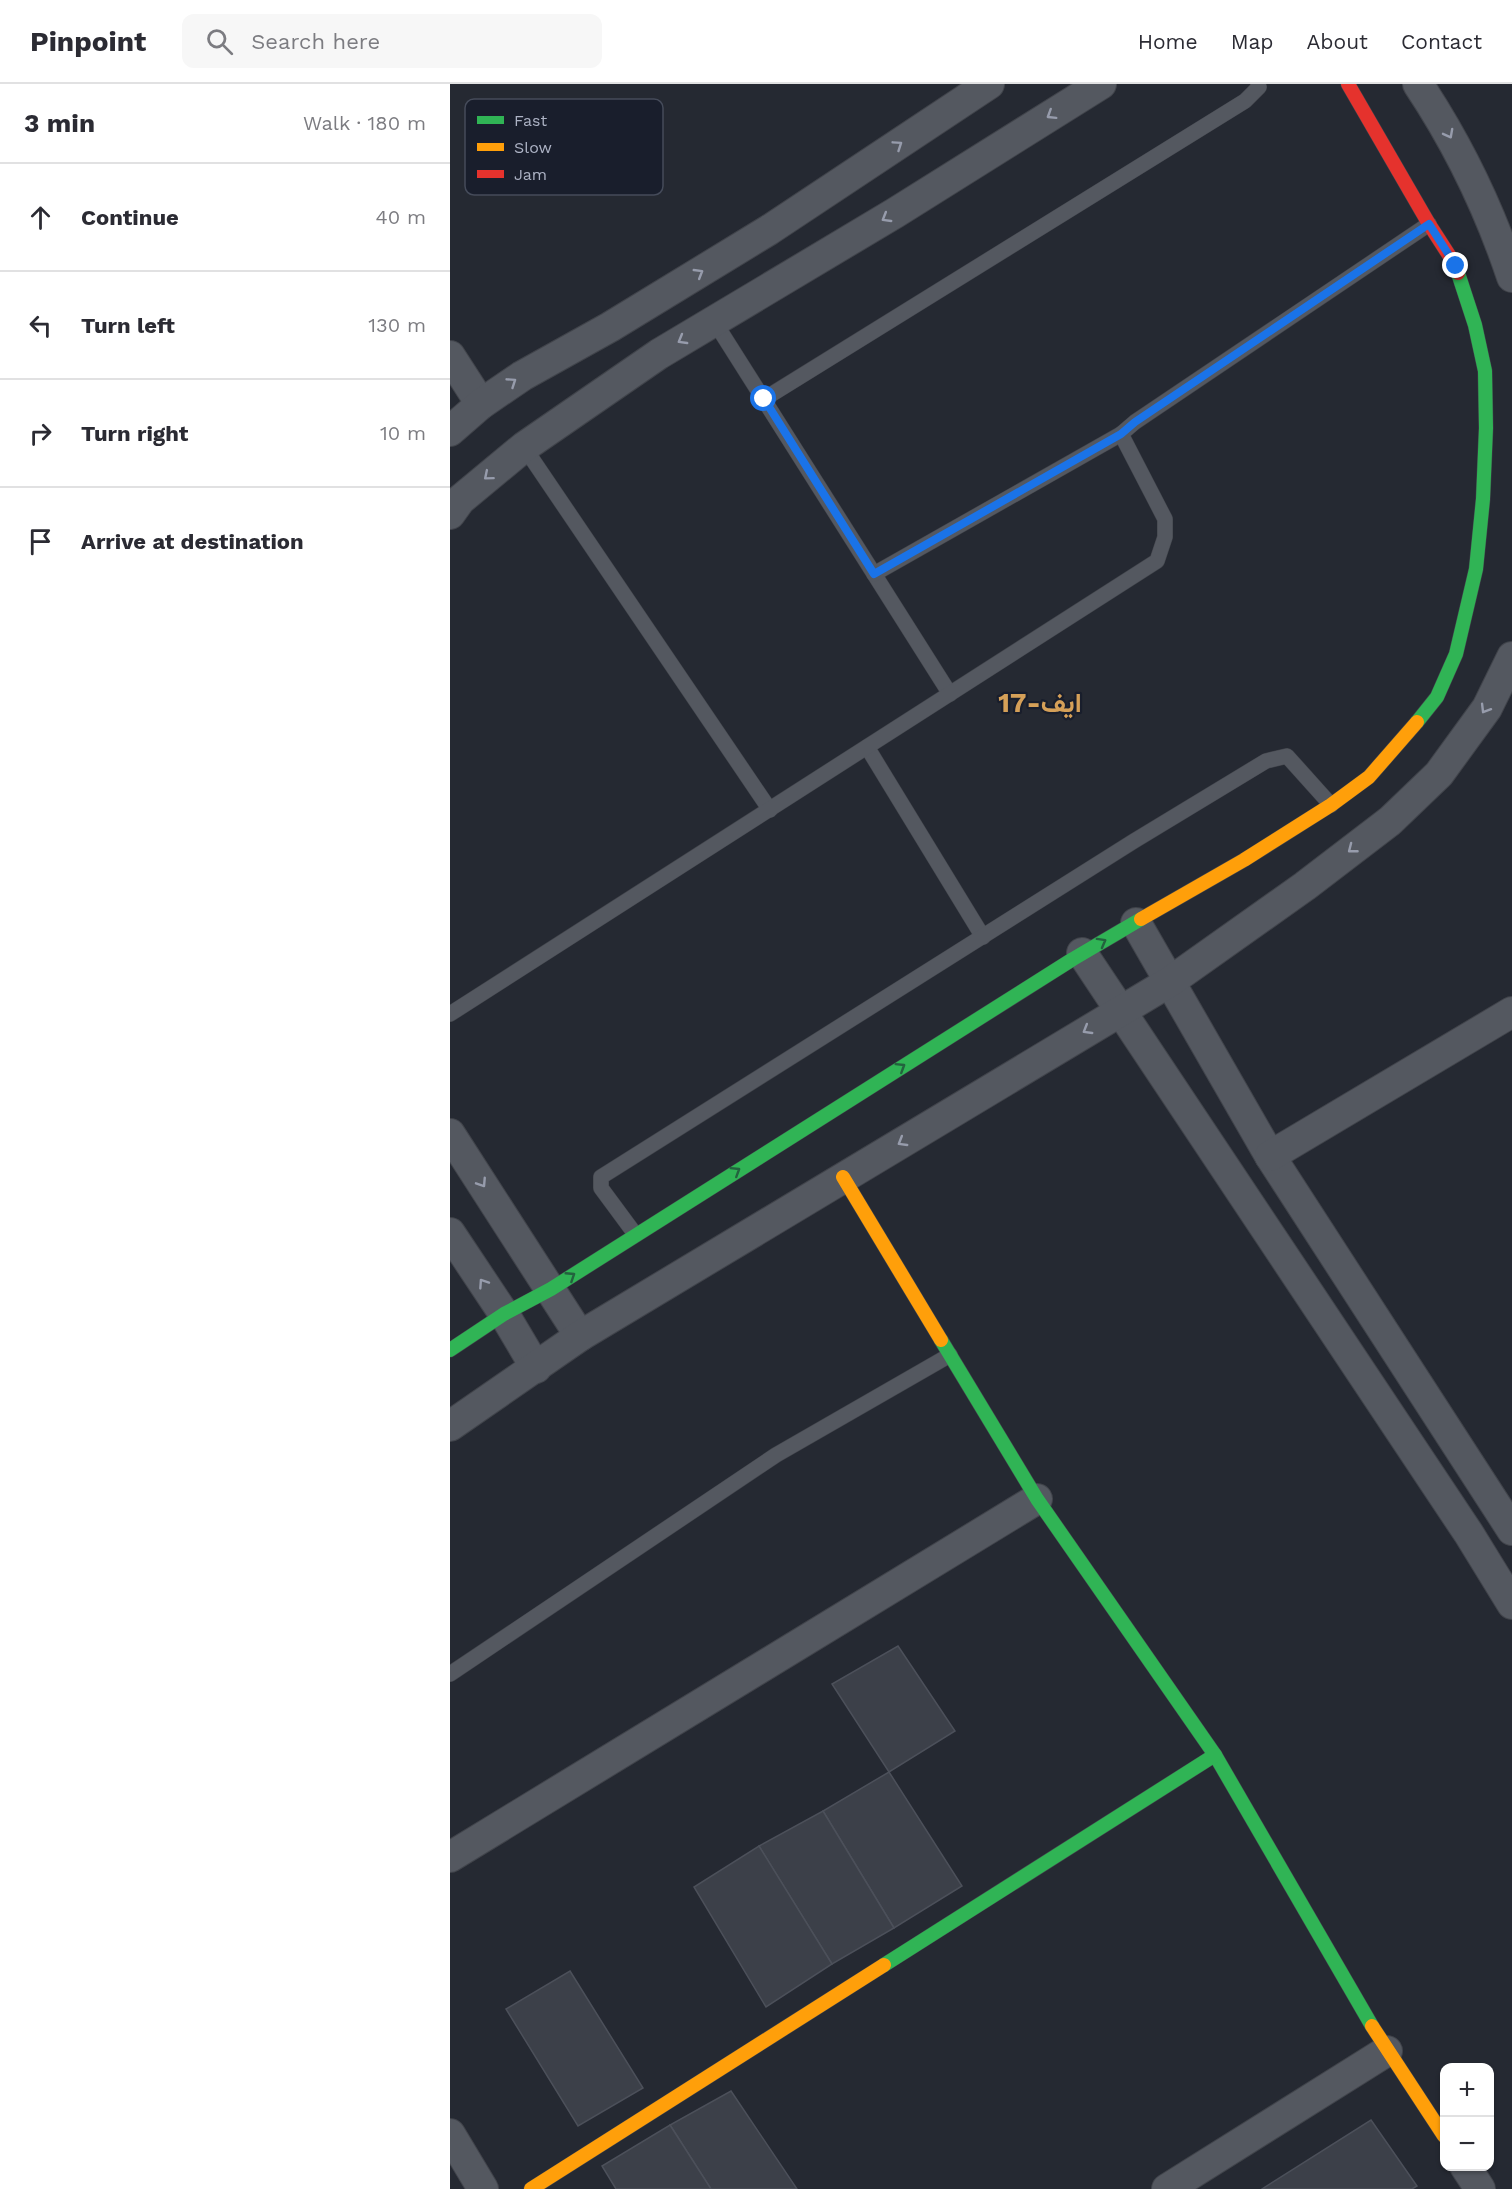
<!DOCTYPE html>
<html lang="en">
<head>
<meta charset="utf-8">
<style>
  :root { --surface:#fff; --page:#f7f7f7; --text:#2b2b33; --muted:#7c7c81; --line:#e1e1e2 }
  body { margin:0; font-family:"Work Sans",Vazirmatn,sans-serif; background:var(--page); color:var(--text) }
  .controls { position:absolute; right:18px; bottom:18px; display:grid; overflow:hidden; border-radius:12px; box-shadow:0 2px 4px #0004 }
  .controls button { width:54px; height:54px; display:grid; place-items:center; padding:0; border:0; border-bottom:2px solid var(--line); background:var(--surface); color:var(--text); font:30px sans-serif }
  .stop { position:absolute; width:18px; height:18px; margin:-14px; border:4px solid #1a73e8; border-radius:50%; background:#fff }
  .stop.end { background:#1a73e8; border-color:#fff; box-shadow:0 2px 6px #0008 }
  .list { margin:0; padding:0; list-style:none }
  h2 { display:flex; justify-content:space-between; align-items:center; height:78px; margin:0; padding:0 24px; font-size:26px }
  h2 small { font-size:20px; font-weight:400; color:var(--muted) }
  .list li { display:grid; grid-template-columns:39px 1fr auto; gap:18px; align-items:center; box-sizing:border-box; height:108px; padding:0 24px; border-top:2px solid var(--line) }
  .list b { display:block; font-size:22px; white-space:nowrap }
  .list em { font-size:20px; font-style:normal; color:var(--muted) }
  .icon { flex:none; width:33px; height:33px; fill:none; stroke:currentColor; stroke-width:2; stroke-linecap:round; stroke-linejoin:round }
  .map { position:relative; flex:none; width:1062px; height:2105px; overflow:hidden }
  header { display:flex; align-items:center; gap:36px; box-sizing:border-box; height:84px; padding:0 30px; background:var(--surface); border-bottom:2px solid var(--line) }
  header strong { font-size:28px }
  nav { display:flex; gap:33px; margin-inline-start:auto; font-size:21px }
  .search { width:420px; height:54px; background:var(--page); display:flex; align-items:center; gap:15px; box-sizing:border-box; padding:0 21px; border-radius:12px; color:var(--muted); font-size:22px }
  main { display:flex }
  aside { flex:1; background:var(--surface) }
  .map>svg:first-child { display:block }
</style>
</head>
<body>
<header>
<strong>Pinpoint</strong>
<div class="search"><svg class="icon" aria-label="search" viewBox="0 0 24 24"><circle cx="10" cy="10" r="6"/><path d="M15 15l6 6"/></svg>Search here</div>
<nav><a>Home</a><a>Map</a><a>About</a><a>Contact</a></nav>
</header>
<main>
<aside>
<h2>3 min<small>Walk · 180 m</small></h2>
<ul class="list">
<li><svg class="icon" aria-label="ahead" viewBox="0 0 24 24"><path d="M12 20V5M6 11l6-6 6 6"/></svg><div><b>Continue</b></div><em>40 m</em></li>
<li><svg class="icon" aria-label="left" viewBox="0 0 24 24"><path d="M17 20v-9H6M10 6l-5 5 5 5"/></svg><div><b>Turn left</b></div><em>130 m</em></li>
<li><svg class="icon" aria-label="right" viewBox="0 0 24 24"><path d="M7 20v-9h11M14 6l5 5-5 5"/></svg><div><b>Turn right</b></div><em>10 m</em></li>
<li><svg class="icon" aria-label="arrive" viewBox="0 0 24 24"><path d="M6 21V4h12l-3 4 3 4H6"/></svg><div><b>Arrive at destination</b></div></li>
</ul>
</aside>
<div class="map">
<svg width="1062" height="2105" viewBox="0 0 1062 2105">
  <rect width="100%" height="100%" fill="#252932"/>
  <g fill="#3c4049" stroke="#4c505a" stroke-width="1.5">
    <path d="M448 1562 505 1647 439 1688 382 1600Z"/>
    <path d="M439 1688 512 1802 444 1844 373 1727Z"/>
    <path d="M373 1727 444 1844 382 1880 309 1762Z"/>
    <path d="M309 1762 382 1880 316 1923 244 1803Z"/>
    <path d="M120 1887 193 2004 128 2042 56 1925Z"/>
    <path d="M281 2007 347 2105H261L220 2041Z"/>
    <path d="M921 2036 967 2102 962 2105H812Z"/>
    <path d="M220 2041 261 2105H166L152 2082Z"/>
  </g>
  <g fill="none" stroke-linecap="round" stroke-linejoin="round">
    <g stroke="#41444b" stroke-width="16">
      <g id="lane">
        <path d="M264 237 500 610"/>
        <path d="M314 315 795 17 809 3 808 0"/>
        <path d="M74 363 320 726"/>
        <path d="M424 490 671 350"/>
        <path d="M417 663 533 853"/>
        <path d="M0 930 707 477 715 453V435L671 350 685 338 979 140"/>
        <path d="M185 1150 151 1104V1093L684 757 816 677 837 672 881 721"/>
        <path d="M0 1590 326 1371 500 1271"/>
      </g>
    </g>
    <g stroke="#41444b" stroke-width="32">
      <g id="street">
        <path d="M968 0C1008 60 1039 124 1062 193"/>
        <path d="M0 272 31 320"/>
        <path d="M0 347 31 320 72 292 160 243 319 146 539 0"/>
        <path d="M0 430 10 416 74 363 209 270 445 129 651 0"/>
        <path d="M686 839 820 1072 1062 1446"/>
        <path d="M632 869 1019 1450 1062 1520"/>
        <path d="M0 1050 130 1252"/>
        <path d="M820 1072 1062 928"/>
        <path d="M0 1149 54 1230 86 1284"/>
        <path d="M0 1342 130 1252 721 897 855 802 940 737 989 690 1037 624 1062 573"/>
        <path d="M0 1773 587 1415"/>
        <path d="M0 2050 33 2105"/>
        <path d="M1015 2082 1030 2105"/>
        <path d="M717 2105 937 1967"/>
      </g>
    </g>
    <g stroke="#41444b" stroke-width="15">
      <g id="fast">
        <path d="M967 638 987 613 1006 570 1026 485 1033 415 1036 344 1035 287 1025 241 1008 189"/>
        <path d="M491 1256 587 1415 765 1671 922 1942"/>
        <path d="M0 1266 54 1230 101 1205 623 875 691 835"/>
        <path d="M434 1881 765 1671"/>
      </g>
    </g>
    <g stroke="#41444b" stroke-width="15">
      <g id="slow">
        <path d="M691 835 794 776 881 721 919 693 967 638"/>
        <path d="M393 1093 491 1256"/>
        <path d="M922 1942 994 2052"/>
        <path d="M81 2105 434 1881"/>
      </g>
    </g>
    <g stroke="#41444b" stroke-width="15">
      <path id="jam" d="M898 0 979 140 1006 182 1008 189"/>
    </g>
    <use href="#lane" stroke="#545860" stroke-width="15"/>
    <use href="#street" stroke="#545860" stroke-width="30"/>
    <use href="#fast" stroke="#30b455" stroke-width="14"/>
    <use href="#slow" stroke="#ff9f0a" stroke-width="14"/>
    <use href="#jam" stroke="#e5322d" stroke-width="14"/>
  </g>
  <defs><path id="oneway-chevron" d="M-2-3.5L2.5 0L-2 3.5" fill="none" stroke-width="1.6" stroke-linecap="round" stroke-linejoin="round" transform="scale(1.5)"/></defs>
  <g stroke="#979cac">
    <use href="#oneway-chevron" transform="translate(601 31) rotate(148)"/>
    <use href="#oneway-chevron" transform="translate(999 50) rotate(62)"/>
    <use href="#oneway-chevron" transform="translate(448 61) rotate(-34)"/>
    <use href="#oneway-chevron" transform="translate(436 134) rotate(149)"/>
    <use href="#oneway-chevron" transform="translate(249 189) rotate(-31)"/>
    <use href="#oneway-chevron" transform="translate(232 256) rotate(150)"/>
    <use href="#oneway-chevron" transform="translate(62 298) rotate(-34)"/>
    <use href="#oneway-chevron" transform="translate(38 392) rotate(140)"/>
    <use href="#oneway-chevron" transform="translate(1035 625) rotate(121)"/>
    <use href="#oneway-chevron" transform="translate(902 765) rotate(142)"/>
    <use href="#oneway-chevron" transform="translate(637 946) rotate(149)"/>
    <use href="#oneway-chevron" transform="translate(452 1058) rotate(149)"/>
    <use href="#oneway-chevron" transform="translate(32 1099) rotate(57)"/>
    <use href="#oneway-chevron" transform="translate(33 1199) rotate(-124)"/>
  </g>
  <g stroke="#23623e">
    <use href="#oneway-chevron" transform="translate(652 858) rotate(-29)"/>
    <use href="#oneway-chevron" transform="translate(451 983) rotate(-32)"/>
    <use href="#oneway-chevron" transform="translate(286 1087) rotate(-32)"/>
    <use href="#oneway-chevron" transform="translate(121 1192) rotate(-33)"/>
  </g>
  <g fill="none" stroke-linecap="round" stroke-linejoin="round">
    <path stroke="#1a73e8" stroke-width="8" d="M314 315 424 490 671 350 685 338 979 140 1006 182"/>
  </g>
  <g text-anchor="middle" stroke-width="4.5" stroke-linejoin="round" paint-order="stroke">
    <g font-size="27" font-weight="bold" fill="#d5a058" stroke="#191e2c">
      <text x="590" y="628">ایف-17</text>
    </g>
  </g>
  <rect x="15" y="15" width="198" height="96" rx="9" fill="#191e2c" stroke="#454b5a" stroke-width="1.5"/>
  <rect x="27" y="32" width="27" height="8" fill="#30b455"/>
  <rect x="27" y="59" width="27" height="8" fill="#ff9f0a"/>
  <rect x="27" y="86" width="27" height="8" fill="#e5322d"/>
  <g font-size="16" fill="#adb3c5">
    <text x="64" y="42">Fast</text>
    <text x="64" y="69">Slow</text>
    <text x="64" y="96">Jam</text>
  </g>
</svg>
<div class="controls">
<button>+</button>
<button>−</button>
</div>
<div class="stop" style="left:314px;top:315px"></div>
<div class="stop end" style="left:1006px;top:182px"></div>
</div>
</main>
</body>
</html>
